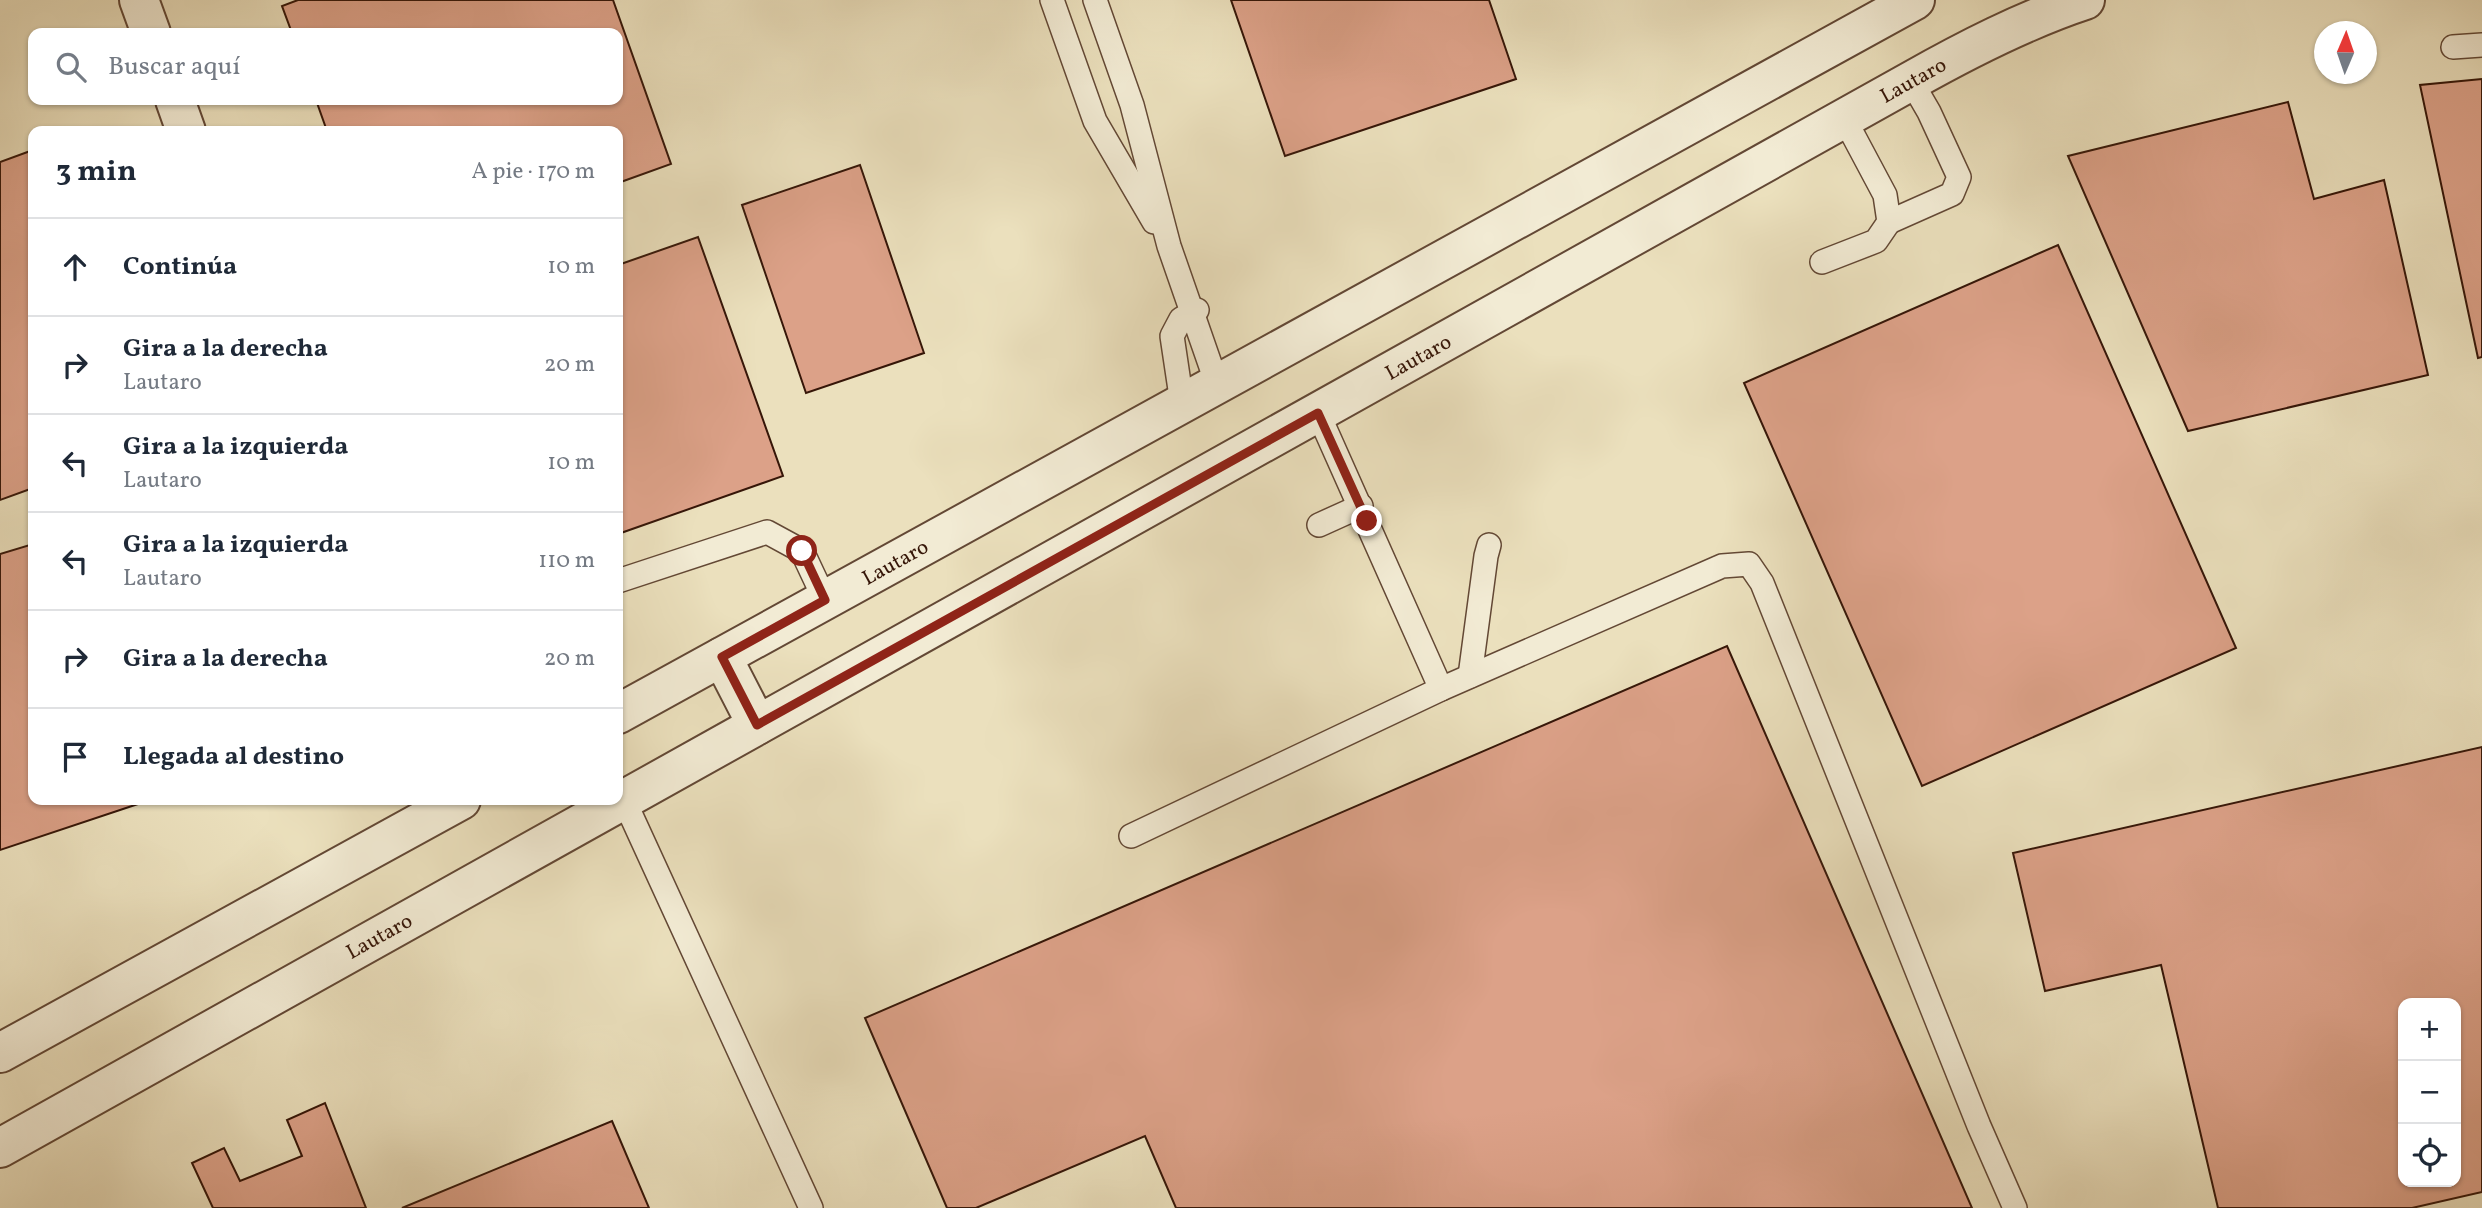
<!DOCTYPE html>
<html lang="es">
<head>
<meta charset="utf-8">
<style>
  :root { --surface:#fff; --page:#f6f6f7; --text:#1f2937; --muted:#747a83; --line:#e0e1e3 }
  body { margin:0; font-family:Vollkorn,serif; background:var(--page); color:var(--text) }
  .controls { position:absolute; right:21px; bottom:21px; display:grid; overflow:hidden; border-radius:14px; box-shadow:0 2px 5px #0004 }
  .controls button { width:63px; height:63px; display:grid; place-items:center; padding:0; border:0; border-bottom:2px solid var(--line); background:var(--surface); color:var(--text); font:35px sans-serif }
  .compass { position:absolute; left:2314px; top:21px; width:63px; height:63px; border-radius:50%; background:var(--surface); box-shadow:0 2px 5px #0004; rotate:2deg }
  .stop { position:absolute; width:21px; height:21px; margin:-16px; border:5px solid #8f2418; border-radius:50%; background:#fff }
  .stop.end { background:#8f2418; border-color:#fff; box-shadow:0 2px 7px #0008 }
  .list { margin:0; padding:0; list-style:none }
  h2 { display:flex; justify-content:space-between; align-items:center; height:91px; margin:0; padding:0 28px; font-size:30px }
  h2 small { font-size:23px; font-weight:400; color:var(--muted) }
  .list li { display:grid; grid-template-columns:46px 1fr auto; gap:21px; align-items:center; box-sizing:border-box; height:98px; padding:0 28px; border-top:2px solid var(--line) }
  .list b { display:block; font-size:26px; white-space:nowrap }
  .list p { margin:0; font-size:23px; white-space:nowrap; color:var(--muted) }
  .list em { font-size:23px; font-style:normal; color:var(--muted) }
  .icon { flex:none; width:38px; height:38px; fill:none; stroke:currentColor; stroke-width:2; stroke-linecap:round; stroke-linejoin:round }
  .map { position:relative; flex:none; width:2482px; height:1208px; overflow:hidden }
  .search { position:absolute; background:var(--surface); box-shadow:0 2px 5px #0004; left:28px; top:28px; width:595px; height:77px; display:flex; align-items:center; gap:18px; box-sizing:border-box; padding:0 24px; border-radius:14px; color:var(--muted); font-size:26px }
  .panel { position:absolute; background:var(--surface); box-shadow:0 2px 5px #0004; left:28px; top:126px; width:595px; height:679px; border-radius:14px }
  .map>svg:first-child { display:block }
</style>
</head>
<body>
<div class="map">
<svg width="2482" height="1208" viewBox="0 0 2482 1208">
  <rect width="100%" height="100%" fill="#ebe0bd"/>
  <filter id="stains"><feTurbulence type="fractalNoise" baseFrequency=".00286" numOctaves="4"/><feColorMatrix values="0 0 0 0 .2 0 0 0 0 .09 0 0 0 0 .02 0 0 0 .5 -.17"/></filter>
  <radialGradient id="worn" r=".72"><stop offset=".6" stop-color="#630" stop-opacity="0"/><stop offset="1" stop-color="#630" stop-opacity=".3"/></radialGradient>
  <g fill="#dca188" stroke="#361608" stroke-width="2" fill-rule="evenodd">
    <path d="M298 0H613L671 164 618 183V131H327L316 100H618V33H292L282 6Z"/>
    <path d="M1231 0H1489L1516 79 1285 156Z"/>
    <path d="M2482 79V357L2478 358 2420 85Z"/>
    <path d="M2288 102 2314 199 2384 180 2428 375 2188 431 2068 156Z"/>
    <path d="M33 150V488L0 500V162Z"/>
    <path d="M860 165 924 353 806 393 742 205Z"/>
    <path d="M698 237 783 476 618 534V265Z"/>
    <path d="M2058 245 2236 648 1922 786 1744 383Z"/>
    <path d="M33 544V800H150L0 850V554Z"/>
    <path d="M1727 646 1972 1208H1176L1145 1136 976 1208H947L865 1018Z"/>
    <path d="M2482 747V1192L2412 1208H2218L2161 965 2045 991 2013 853ZM2403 1003H2456V1182H2403Z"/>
    <path d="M325 1103 366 1208H213L192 1163 224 1148 240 1181 302 1156 287 1120Z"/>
    <path d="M612 1121 649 1208H402Z"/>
  </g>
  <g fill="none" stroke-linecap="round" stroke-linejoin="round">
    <g stroke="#634835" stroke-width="26">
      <g id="lane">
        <path d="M1052 0 1095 121 1154 222"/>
        <path d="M1095 0 1132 105 1169 246 1217 384"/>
        <path d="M2453 47 2482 45"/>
        <path d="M1889 222 1952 194 1959 177 1929 112 1911 81"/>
        <path d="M1822 262 1876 241 1889 222 1885 195 1844 118"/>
        <path d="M1182 403 1172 336 1181 319 1197 310"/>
        <path d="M1318 413 1441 689"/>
        <path d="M1319 525 1361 506"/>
        <path d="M618 581 767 532 802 551 825 600"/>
        <path d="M1470 676 1486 556 1489 545"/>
        <path d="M624 800 811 1208"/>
        <path d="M1131 836 1441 689 1722 566 1749 564 1762 583 1979 1126 2015 1208"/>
      </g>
    </g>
    <g stroke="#634835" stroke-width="42">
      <g id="street">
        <path d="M139 0 151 33"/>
        <path d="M175 100 186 131"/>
        <path d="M722 657 757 725"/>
        <path d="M618 714 1915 0"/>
        <path d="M0 1053 461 800"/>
        <path d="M0 1148 1911 81C1966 50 2024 20 2085 0"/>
      </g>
    </g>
    <use href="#lane" stroke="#f2ebd4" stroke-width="23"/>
    <use href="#street" stroke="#f2ebd4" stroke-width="38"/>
  </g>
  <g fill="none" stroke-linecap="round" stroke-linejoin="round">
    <path stroke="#8f2418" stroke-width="9" d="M802 551 825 600 722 657 757 725 1318 413 1367 521"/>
  </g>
  <g text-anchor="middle" stroke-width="7" stroke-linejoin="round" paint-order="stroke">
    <g font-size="21" fill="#361608" stroke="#f2ebd4">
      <text transform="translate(1913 80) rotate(-29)" y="7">Lautaro</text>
      <text transform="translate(1418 357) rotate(-29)" y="7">Lautaro</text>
      <text transform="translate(895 562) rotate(-29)" y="7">Lautaro</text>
      <text transform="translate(379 936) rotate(-29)" y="7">Lautaro</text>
    </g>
  </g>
  <rect width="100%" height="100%" filter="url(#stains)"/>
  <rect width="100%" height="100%" fill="url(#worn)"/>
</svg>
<div class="controls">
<button>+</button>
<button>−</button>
<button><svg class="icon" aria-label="locate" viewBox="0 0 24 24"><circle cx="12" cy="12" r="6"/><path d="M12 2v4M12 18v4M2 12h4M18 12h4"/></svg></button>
</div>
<svg class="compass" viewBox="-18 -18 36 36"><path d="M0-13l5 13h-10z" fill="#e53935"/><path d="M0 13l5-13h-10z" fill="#747a83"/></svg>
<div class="stop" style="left:802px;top:551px"></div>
<div class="stop end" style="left:1367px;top:521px"></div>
<div class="search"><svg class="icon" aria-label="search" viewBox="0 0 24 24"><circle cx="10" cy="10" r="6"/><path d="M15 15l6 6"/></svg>Buscar aquí</div>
<section class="panel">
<h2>3 min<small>A pie · 170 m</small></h2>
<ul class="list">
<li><svg class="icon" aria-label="ahead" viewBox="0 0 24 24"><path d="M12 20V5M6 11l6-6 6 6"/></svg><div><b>Continúa</b></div><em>10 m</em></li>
<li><svg class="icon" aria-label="right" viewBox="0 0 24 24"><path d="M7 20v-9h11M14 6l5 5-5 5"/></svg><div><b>Gira a la derecha</b><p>Lautaro</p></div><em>20 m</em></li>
<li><svg class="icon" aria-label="left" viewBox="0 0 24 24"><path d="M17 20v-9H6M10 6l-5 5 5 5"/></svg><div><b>Gira a la izquierda</b><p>Lautaro</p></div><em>10 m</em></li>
<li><svg class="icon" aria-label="left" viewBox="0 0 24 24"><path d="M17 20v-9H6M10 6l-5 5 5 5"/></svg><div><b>Gira a la izquierda</b><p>Lautaro</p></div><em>110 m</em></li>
<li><svg class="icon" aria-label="right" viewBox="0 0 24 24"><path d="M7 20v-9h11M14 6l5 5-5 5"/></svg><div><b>Gira a la derecha</b></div><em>20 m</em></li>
<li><svg class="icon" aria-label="arrive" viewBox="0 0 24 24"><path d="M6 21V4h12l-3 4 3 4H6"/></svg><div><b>Llegada al destino</b></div></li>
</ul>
</section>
</div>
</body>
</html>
